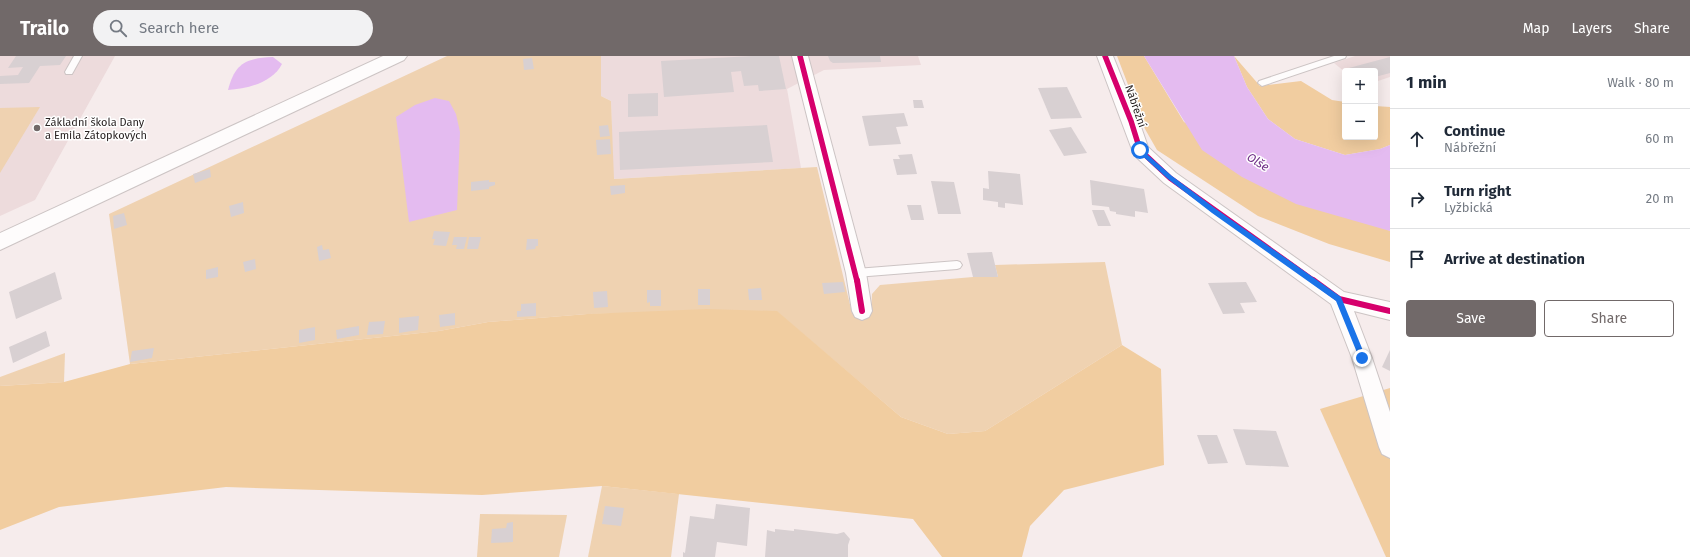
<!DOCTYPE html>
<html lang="en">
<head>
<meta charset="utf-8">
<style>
  :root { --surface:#fff; --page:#f2f2f3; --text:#1f2937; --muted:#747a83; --line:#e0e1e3; --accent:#716969 }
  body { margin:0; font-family:"Fira Sans",sans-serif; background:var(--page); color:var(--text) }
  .controls { position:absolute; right:12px; top:12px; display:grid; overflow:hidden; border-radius:4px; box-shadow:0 4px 16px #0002 }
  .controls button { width:36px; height:36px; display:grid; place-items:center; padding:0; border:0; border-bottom:1px solid var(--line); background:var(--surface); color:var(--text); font:20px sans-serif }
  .stop { position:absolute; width:12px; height:12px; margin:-9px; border:3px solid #1a73e8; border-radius:50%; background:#fff }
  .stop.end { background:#1a73e8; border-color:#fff; box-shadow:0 1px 4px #0008 }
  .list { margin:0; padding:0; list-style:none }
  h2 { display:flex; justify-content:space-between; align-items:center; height:52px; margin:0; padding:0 16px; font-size:17px }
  h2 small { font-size:13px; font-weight:400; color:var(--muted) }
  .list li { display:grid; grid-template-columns:26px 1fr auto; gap:12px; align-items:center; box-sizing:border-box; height:60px; padding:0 16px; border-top:1px solid var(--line) }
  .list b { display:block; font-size:15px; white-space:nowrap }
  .list p { margin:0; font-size:13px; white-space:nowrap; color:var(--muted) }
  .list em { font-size:13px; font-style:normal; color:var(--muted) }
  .actions { display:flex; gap:8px; padding:12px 16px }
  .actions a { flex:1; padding:9px 0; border:1px solid var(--accent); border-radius:4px; text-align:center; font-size:14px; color:var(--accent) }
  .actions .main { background:var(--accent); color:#fff }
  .icon { flex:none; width:22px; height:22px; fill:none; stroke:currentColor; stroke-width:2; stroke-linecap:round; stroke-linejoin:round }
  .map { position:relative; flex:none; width:1390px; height:501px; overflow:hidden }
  header { display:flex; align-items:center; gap:24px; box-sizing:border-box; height:56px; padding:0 20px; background:var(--accent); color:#fff }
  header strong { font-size:19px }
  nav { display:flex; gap:22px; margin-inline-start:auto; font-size:14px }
  .search { width:280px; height:36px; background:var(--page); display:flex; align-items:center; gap:10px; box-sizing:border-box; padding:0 14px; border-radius:22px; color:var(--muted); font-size:15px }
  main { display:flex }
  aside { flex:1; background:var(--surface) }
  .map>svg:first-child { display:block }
</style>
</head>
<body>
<header>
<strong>Trailo</strong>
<div class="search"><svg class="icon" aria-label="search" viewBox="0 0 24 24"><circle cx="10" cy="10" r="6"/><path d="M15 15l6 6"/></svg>Search here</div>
<nav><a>Map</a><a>Layers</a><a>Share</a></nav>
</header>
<main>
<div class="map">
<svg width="1390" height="501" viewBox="0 0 1390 501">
  <rect width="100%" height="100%" fill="#f6ecec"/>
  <g fill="#eddbdc">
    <path d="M0 0H115L35 144 0 160Z"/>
    <path d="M601 0H918L921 9 824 14 787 33 801 112 613 123 611 45 601 40Z"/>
    <path d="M1355 0H1390V21L1375 26V15H1345V16L1334 7Z"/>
  </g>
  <g fill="#efd2b1">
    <path d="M447 0H601V40L611 45 614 123 817 111 852 257 871 259 872 238 880 229 973 221H998L995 209 1105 206 1122 289 985 375 948 378 901 361 776 255 587 258 488 266 439 275 130 308 109 158Z"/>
    <path d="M40 51 0 117V52Z"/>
    <path d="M65 297 64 326 0 330V321Z"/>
    <path d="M602 430 679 438 671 501H588Z"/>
    <path d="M480 458 567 459 559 501H477Z"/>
  </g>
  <g fill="#f1cda0">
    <path d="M1117 0H1144L1184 66 1390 175V206L1329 188 1258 160 1157 94 1145 73Z"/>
    <path d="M1234 0 1260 30 1301 25 1332 44 1345 46V81H1375V50L1390 51V89L1380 93 1345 99 1295 83 1268 63 1247 31Z"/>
    <path d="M707 253 777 255 901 361 948 378 985 375 1122 289 1161 313 1164 409 1064 434 1030 470 1022 501H942L913 463 602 430 482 439 226 431 59 451 0 474V330L64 326 130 308 439 275 488 266 587 258Z"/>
    <path d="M1390 332V501H1386L1320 353Z"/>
  </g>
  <g fill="#e4bbf0">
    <path d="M1144 0H1234L1247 31 1268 63 1295 83 1345 99 1380 93 1390 89V175L1296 148 1242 121 1202 94Z"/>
    <path d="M273 1 282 8C273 26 248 33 228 34 235 7 246 2 273 1Z"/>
    <path d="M435 42 449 45 456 58 460 76 457 154 409 166 396 61 415 49Z"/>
  </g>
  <g fill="#d8d0d2">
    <path d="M16 0H66L60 9 40 10 29 27 0 28V20L18 19 23 11 8 12Z"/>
    <path d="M752 0H779L786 33 759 35 758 29 744 30 741 15 731 16 734 36 664 41 661 5Z"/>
    <path d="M828 0H880L881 6 833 7 830 5Z"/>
    <path d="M1390 1V17L1375 21V15H1348L1345 13Z"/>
    <path d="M532 2 534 13 524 14 523 3Z"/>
    <path d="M1067 31 1082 62 1051 63 1038 32Z"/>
    <path d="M658 37V60L628 61V38Z"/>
    <path d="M913 44H922L924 52H914Z"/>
    <path d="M904 57 908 70 896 71 901 88 869 90 862 60Z"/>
    <path d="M608 69 610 80 600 81 599 70Z"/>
    <path d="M767 69 773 106 620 114 619 76Z"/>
    <path d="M1071 71 1087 97 1064 100 1049 74Z"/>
    <path d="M610 83 611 98 597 99 596 84Z"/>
    <path d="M912 98 917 118 897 119 893 103H900L898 99Z"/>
    <path d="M210 113 211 121 195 127 193 118Z"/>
    <path d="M988 115 1020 118 1023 149 1005 147V152L998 151V146L983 144V132L989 133Z"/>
    <path d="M489 124V126H495V129L489 131V133L471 135V126Z"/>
    <path d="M1090 124 1144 133 1148 157 1135 155V161L1116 158V156L1110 155 1109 151 1092 149Z"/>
    <path d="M931 125 954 126 961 158H938Z"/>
    <path d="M625 129V137L611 139 610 130Z"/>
    <path d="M243 146 244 157 231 161 229 150Z"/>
    <path d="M907 149H921L924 164H911Z"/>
    <path d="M1092 154H1104L1111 170H1098Z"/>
    <path d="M124 157 127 169 114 173 113 160Z"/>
    <path d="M434 175 450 176 446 190 433 189 435 183H432Z"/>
    <path d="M454 181H467L464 193H456L457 189H452Z"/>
    <path d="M469 181H481L478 193H467Z"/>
    <path d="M527 183H538V190H536L535 193 526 194Z"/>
    <path d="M322 189 323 194 329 193 331 202 319 205 317 191Z"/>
    <path d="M992 196 998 221H973L967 197Z"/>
    <path d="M255 203 256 213 245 216 243 206Z"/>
    <path d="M218 211V221L206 223V214Z"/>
    <path d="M55 216 62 243 16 263 9 236Z"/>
    <path d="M843 226 845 236 824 238 822 227Z"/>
    <path d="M1246 226 1257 246 1240 247 1245 257 1223 258 1208 227Z"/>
    <path d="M761 232 762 244H749L748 233Z"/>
    <rect x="698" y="233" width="12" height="16"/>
    <path d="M647 234H661V250H650V246L647 247Z"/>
    <path d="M607 235 608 251 594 252 593 236Z"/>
    <path d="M536 247V260L517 261V255H521V248Z"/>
    <path d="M455 257V269L440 271 439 259Z"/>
    <path d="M419 260 418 274 399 277V262Z"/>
    <path d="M385 265 383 278 367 279 369 266Z"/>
    <path d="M359 270V279L337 283 336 274Z"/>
    <path d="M315 271V284L299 287V274Z"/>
    <path d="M46 275 50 290 13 307 9 291Z"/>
    <path d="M154 292 152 302 130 306 132 295Z"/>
    <path d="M1390 294V315L1382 311Z"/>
    <path d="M1233 373 1276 375 1289 411 1246 409Z"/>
    <path d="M1197 379H1217L1228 407 1208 408Z"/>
    <path d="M716 448 750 452 747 490 717 486 715 501H683V496L685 497 690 460 714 463Z"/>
    <path d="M605 450 624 452 621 470 602 468Z"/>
    <path d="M513 466V486L491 487 492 473 506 472 507 467Z"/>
    <path d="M775 473 794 475V473L837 478 844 476 850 483 848 489V501H765L767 474 775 476Z"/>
  </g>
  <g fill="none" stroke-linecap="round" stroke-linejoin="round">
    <g stroke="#ccc4c4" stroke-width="2">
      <g id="lane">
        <path d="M74 0H82L72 18H66L65 16Z"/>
        <path d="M1334 0H1346L1345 2 1265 29 1262 30 1258 27 1259 25Z"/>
        <path d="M957 205 960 206 962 209 960 212 957 213 856 221 853 220 851 217 853 214 856 213Z"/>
      </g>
    </g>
    <g stroke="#ccc4c4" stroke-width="2">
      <g id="street">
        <path d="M792 0H808L866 217 872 255 869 261 862 264 855 261 852 255 846 217Z"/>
        <path d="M1097 0H1113L1139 65 1148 91 1176 117 1344 236 1390 246V264L1354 255 1372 302 1390 356V402L1382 398 1379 391 1352 302 1331 248 1164 127 1134 99Z"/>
      </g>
    </g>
    <g stroke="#ccc4c4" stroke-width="2">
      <path id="secondary" d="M383 0H407L404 4 0 194V177Z"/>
    </g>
    <use href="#lane" fill="#fefcfc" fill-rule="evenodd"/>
    <use href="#street" fill="#fefcfc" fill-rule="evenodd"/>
    <use href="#secondary" fill="#fefcfc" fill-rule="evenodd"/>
    <g stroke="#fff" stroke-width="8">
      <g id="cycleway-far1">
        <path d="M800 0 857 225"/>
        <path d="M1105 0 1131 65 1140 94 1170 122 1314 225"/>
      </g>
    </g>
    <g stroke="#fff" stroke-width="9">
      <g id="cycleway">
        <path d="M857 224 862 255"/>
        <path d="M1313 224 1339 243 1390 255"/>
      </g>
    </g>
    <use href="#cycleway-far1" stroke="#d6006c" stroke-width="5.5"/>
    <use href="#cycleway" stroke="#d6006c" stroke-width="6"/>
  </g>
  <path fill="#1a73e8" d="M1140 92 1172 120 1216 153 1341 241 1366 302 1365 304H1360L1336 245 1212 157 1168 123 1138 96 1137 94Z"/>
  <circle fill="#716969" stroke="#fff" stroke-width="1.5" cx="37" cy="72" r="4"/>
  <g text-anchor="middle" stroke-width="3" stroke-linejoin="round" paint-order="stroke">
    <g font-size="11" fill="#292323" stroke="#fff">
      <text transform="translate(1136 50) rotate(71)" y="4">Nábřežní</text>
    </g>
    <g font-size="11" fill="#292323" stroke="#fff" text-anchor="start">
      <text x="45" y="70">Základní škola Dany<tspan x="45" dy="13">a Emila Zátopkových</tspan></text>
    </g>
    <g font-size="12" font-style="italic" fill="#713088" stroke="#fff">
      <text transform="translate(1258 106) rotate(32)" y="4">Olše</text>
    </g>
  </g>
</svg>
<div class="controls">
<button>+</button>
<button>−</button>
</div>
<div class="stop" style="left:1140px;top:94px"></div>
<div class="stop end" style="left:1362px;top:302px"></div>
</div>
<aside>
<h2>1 min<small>Walk · 80 m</small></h2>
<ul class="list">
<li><svg class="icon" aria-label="ahead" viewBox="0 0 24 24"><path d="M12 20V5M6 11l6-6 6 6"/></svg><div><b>Continue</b><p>Nábřežní</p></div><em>60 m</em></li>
<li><svg class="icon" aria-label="right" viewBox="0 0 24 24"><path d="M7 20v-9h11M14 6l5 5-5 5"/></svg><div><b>Turn right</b><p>Lyžbická</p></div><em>20 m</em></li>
<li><svg class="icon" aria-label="arrive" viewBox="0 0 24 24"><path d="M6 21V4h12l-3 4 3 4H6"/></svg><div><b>Arrive at destination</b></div></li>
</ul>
<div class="actions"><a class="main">Save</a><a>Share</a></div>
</aside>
</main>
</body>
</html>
